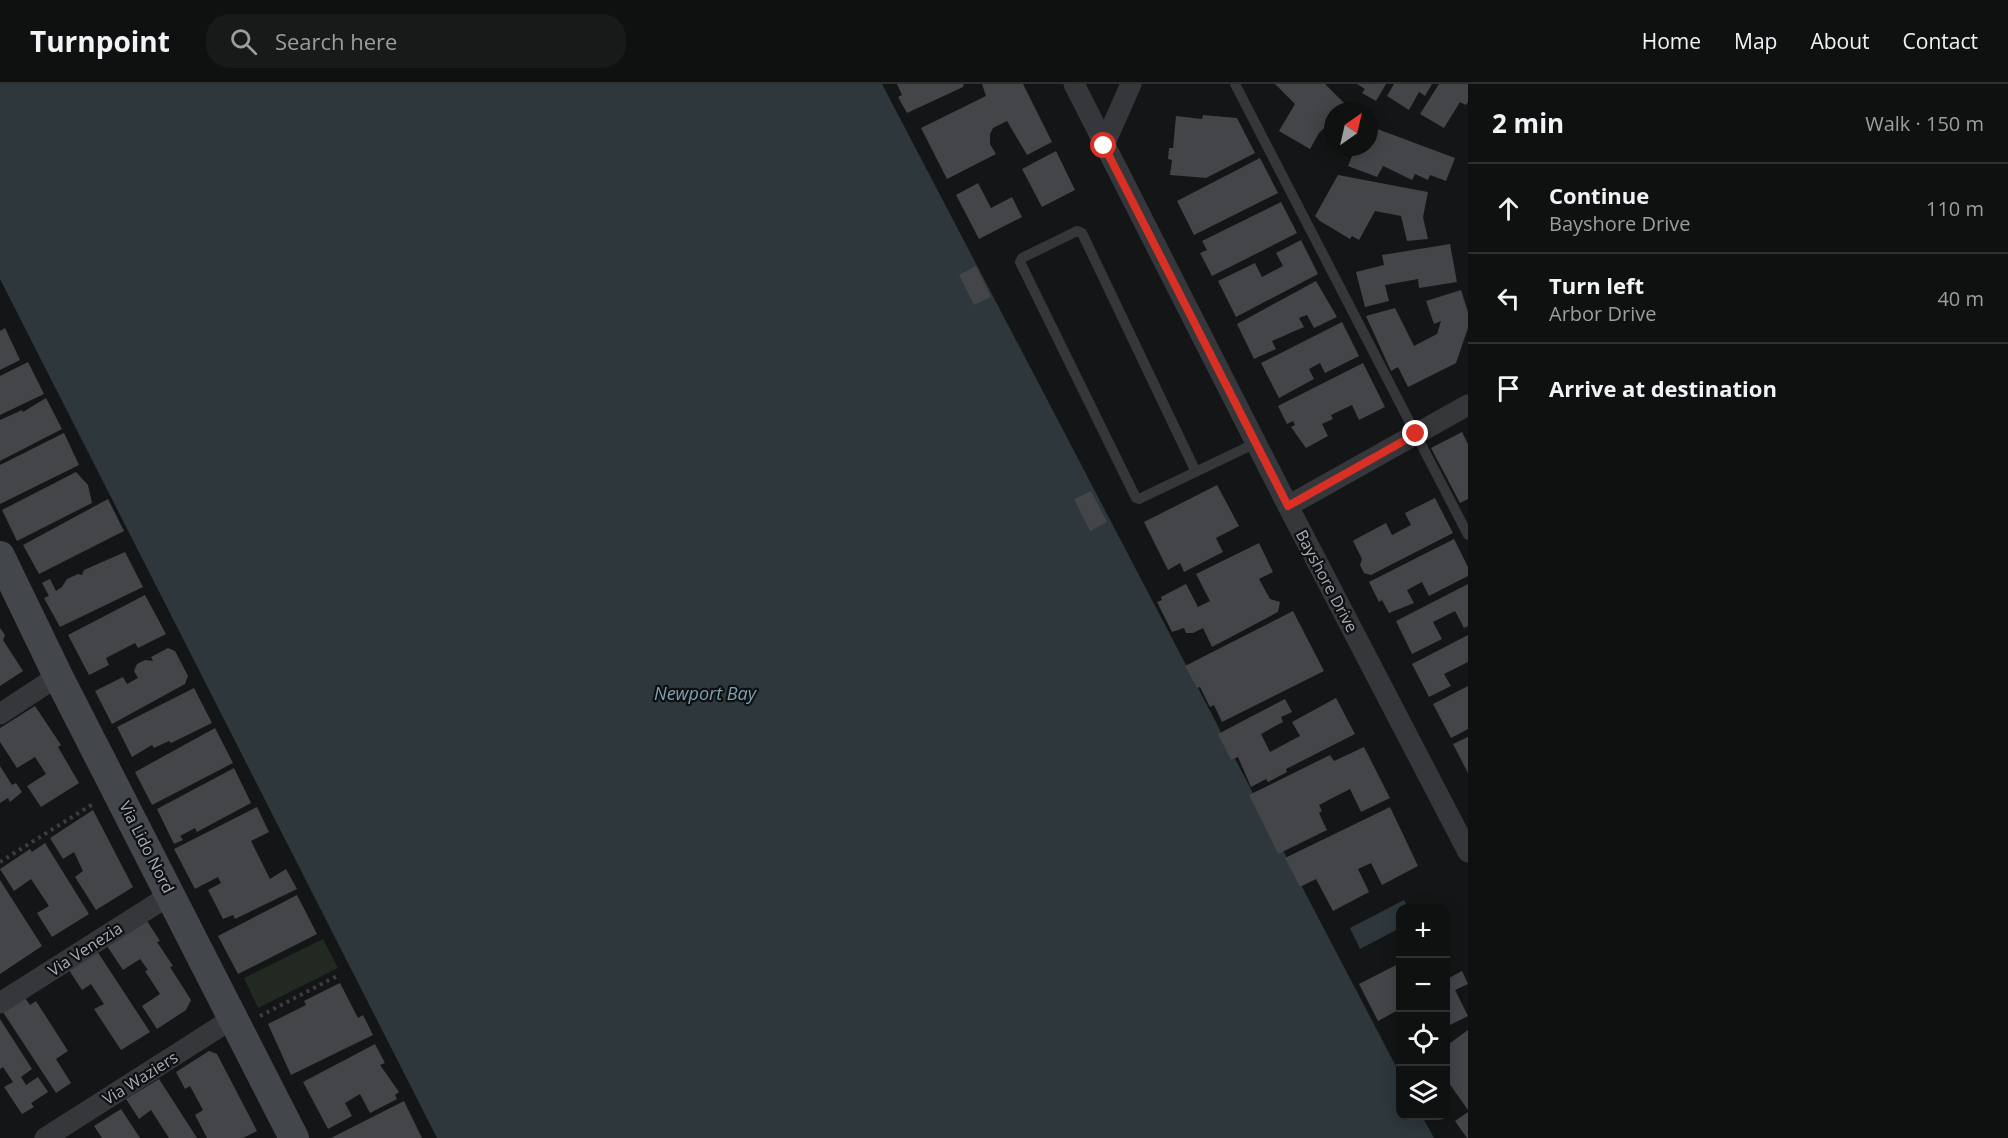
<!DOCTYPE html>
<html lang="en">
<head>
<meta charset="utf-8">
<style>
  :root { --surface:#0f1010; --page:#181919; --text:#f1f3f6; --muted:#9b9d9f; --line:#2f3030 }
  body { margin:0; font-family:"Open Sans",sans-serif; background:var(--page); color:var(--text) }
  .controls { position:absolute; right:18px; bottom:18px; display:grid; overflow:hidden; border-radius:12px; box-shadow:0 3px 15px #0003 }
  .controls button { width:54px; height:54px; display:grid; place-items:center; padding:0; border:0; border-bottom:2px solid var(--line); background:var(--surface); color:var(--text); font:30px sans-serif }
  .compass { position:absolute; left:1324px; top:18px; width:54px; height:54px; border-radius:50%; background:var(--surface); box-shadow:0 3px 15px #0003; rotate:34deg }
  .stop { position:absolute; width:18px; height:18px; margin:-14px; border:4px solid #d93025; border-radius:50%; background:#fff }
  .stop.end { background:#d93025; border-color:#fff; box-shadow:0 2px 6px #0008 }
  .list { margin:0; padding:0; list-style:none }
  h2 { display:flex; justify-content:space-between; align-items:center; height:78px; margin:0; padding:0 24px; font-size:26px }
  h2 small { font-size:20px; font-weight:400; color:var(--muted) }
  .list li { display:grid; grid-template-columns:39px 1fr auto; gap:18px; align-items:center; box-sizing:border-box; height:90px; padding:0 24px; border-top:2px solid var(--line) }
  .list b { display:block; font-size:22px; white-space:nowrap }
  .list p { margin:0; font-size:20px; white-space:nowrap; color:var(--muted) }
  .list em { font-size:20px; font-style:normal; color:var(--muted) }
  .icon { flex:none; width:33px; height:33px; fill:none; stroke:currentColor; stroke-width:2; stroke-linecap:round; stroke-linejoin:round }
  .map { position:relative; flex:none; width:1468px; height:1054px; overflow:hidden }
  header { display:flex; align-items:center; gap:36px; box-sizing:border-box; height:84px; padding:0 30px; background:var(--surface); border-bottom:2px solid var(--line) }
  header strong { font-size:28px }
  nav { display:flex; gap:33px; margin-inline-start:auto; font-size:21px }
  .search { width:420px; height:54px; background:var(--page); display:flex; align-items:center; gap:15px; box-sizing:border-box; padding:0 21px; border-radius:24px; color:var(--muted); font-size:22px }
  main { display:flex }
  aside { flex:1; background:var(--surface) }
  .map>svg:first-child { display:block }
</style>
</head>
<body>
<header>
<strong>Turnpoint</strong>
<div class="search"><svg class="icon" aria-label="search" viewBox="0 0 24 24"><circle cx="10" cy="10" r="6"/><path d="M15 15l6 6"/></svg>Search here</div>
<nav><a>Home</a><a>Map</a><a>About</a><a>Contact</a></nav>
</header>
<main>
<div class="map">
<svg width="1468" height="1054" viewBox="0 0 1468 1054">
  <rect width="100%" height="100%" fill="#141516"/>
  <path fill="#212921" d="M323 855 338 884 258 924 244 894Z"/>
  <g fill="#2d373c">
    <path d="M0 0H882L1400 990V1032H1422L1434 1054H437L0 195Z"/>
    <path d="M1404 816 1408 824H1400V844L1360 865 1350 844Z"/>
  </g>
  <g fill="#434549">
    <path d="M897 0H964L963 3 907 29 898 13 902 11Z"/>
    <path d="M982 0H1023L1052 58 1027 71 1007 37 993 44 990 50V60L996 70 947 95 921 44 986 12Z"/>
    <path d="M1275 0H1325L1344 19 1333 27V36L1319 49 1310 65 1279 47 1295 20Z"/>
    <path d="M1357 0H1386L1376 17 1362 9 1365 5Z"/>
    <path d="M1394 0H1432L1425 12 1419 8 1409 26 1387 12Z"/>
    <path d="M1439 0H1468V18L1466 21 1460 18 1444 44 1420 30Z"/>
    <path d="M1203 31 1237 34 1255 69 1206 94 1170 91 1172 76 1168 75 1169 64H1173L1176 32 1202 35Z"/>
    <path d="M1372 43 1455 74 1446 97 1430 91 1428 96 1415 90 1412 96 1383 82 1377 93 1348 82 1356 63H1369Z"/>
    <path d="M1056 67 1075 106 1042 123 1022 85Z"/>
    <path d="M1260 74 1278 109 1194 151 1177 117Z"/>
    <path d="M1338 91 1428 108 1423 133 1428 155 1407 157 1401 132 1375 127 1359 156 1352 152 1350 155 1320 137 1315 132Z"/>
    <path d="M978 99 991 124 1012 113 1022 133 979 155 956 111Z"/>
    <path d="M1281 118 1297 149 1212 192 1200 169 1207 166 1202 157Z"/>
    <path d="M1301 156 1318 190 1236 233 1218 197 1255 179 1262 193 1283 182 1276 169Z"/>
    <path d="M1450 160 1457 198 1419 204 1418 195 1385 201 1389 217 1365 223 1356 188 1384 181 1382 171Z"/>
    <path d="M976 182 991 213 974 221 959 191Z"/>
    <path d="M1316 197 1337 233 1314 244 1307 231 1299 234 1304 243 1272 257 1276 265 1254 275 1237 240Z"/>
    <path d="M1461 206 1468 228V244L1456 279 1408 303 1398 283 1391 287 1366 232 1395 224 1414 262 1437 250 1441 237 1434 240 1426 217Z"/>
    <path d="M1342 238 1359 272 1325 289 1320 279 1309 285 1314 295 1279 314 1261 279Z"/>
    <path d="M5 244 20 276 0 286V247Z"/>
    <path d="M28 278 44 310 0 331V292Z"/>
    <path d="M1363 279 1385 323 1359 336 1352 321 1331 331 1333 335 1322 340 1328 352 1306 364 1291 343 1295 341 1293 337 1287 340 1278 322Z"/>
    <path d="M46 314 62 345 0 377V336L22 326 23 328Z"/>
    <path d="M1462 348 1468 360V415L1460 419 1431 364Z"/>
    <path d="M64 349 79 381 0 420V381Z"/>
    <path d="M76 388 88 401 92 419 17 457 2 426Z"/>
    <path d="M1217 401 1239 442 1216 454 1223 468 1184 488 1180 479 1168 486 1144 438Z"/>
    <path d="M1091 407 1107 438 1090 447 1074 415Z"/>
    <path d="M1435 414 1453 449 1371 491 1364 489 1360 481 1362 475 1353 457 1356 455 1386 439 1392 451 1411 441 1405 429Z"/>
    <path d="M108 415 124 447 39 490 23 461Z"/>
    <path d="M1454 455 1468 483V492L1429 512 1422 498 1407 506 1414 519 1389 529 1382 516 1379 518 1369 498Z"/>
    <path d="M1259 459 1273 488 1259 495 1270 515 1280 518 1278 528 1212 563 1203 544 1193 549H1186L1184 544 1172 548 1157 518 1162 516 1161 513 1186 500 1198 523 1210 517 1196 490Z"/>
    <path d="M125 468 143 503 60 543 44 514 49 512 42 499 50 495 56 507 62 503 67 495 78 490 82 491 84 486Z"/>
    <path d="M1468 500V542L1464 544 1455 527 1433 538 1442 555 1412 570 1396 537Z"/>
    <path d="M145 511 166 550 138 564 135 559 106 574 109 581 89 591 68 551Z"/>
    <path d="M1293 527 1324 587 1222 638 1214 621 1210 623 1200 603 1197 604 1185 582Z"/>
    <path d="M0 544 5 551 3 556 23 587 0 602Z"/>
    <path d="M1468 551V578L1444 590 1451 602 1429 613 1412 580Z"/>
    <path d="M168 564 175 567 188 592 185 600 112 640 95 607 123 593 127 600 138 594 134 587 137 580 145 576 153 577 151 573Z"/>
    <path d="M1468 602V645L1451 654 1433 620Z"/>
    <path d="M194 604 212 639 171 659 169 657 154 664 152 661 132 673 117 643Z"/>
    <path d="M1336 614 1355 650 1286 685 1287 688 1268 698 1266 695 1251 703 1238 673 1231 676 1218 650 1285 615 1292 628 1281 633 1283 638 1261 650 1270 668 1300 652 1292 638Z"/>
    <path d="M35 622 61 661 58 663 79 699 41 723 27 702 46 690 35 673 17 684 0 658V644Z"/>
    <path d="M215 644 233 679 152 721 135 688Z"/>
    <path d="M1468 653V689L1453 660Z"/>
    <path d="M1364 663 1390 714 1361 728 1350 705 1319 721 1322 727 1319 729 1327 746 1278 770 1249 711 1330 671 1334 677Z"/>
    <path d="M0 682 12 701 16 699 22 708 10 718 8 714 0 719Z"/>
    <path d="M234 684 251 719 197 748 195 744 180 752 183 756 174 760 157 725Z"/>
    <path d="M257 723 269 748 251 757 270 795 286 785 297 805 235 835 233 831 223 835 208 806 221 799 218 793 195 805 174 765Z"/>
    <path d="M1390 723 1418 782 1382 801 1371 779 1358 785 1369 808 1333 827 1316 795 1300 803 1285 774Z"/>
    <path d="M93 726 133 803 96 826 75 793 83 787 74 768 63 775 50 754Z"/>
    <path d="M45 759 89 830 52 853 37 829 49 822 31 795 14 807 0 785 30 765 32 768Z"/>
    <path d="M0 796 42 862 0 890Z"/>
    <path d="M297 811 317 850 238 890 218 852Z"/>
    <path d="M145 834 160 857 157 858 173 882 170 883 191 916 186 926 157 945 142 922 160 910 145 887 148 886 140 875 123 886 105 859Z"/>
    <path d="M97 867 150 948 121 966 94 925 104 920 91 900 82 906 69 886Z"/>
    <path d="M1400 879V925L1378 937 1359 900Z"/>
    <path d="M1462 887 1468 900 1455 906 1468 932 1446 943V888L1449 894Z"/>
    <path d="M340 899 358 934 363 931 373 951 291 991 268 940 306 921 304 917Z"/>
    <path d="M25 914 30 921 36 917 68 967 56 975 71 999 56 1009 3 928Z"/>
    <path d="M0 935 32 985 21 993 26 1001 38 993 48 1008 31 1019 34 1023 22 1030 4 1003 13 998 3 983 0 985Z"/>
    <path d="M1468 946V1026L1446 995V962Z"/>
    <path d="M375 960 385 979 380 981 399 1008 395 1011 397 1015 370 1029 360 1010 345 1019 352 1032 328 1045 303 998Z"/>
    <path d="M209 967 217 970 257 1047 243 1054H207L195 1031 203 1026 190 1002 185 1005 176 988Z"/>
    <path d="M159 995 197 1054H169L151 1026 139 1035 126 1015Z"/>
    <path d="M404 1017 422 1054H331Z"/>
    <path d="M121 1025 140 1054H102L94 1042Z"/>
    <path d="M1468 1028V1054H1467L1455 1037Z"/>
  </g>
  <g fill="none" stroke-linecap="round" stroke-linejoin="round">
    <g stroke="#3b3e42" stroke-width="4" stroke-dasharray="3 4.5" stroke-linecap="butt">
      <path d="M0 778 93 720"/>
      <path d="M260 932 339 891"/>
    </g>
    <g stroke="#35373b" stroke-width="10">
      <path d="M1235 0 1468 451"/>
      <path d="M1196 388 1082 149 1077 147 1022 174 1020 178 1136 414 1139 415 1256 359"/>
    </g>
    <g stroke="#35373b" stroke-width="21">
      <path d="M1074 0 1288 422 1468 768"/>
      <path d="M1104 61 1131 0"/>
      <path d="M1288 422 1468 321"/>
      <path d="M0 630 58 592"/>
      <path d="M0 919 170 811"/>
      <path d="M45 1054 235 933"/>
    </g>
    <path stroke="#43464b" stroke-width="30" d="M0 472 58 592 294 1054"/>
  </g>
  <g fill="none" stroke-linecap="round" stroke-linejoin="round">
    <path stroke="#d93025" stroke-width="8" d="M1104 62 1288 422 1416 350"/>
  </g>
  <g text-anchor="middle" stroke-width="4.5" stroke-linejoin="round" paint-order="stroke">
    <g font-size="16" fill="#a6aeb6" stroke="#0f1011">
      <text transform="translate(1327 497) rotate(62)" y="6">Bayshore Drive</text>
      <text transform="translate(147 763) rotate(63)" y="6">Via Lido Nord</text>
      <text transform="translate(85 865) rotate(-33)" y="6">Via Venezia</text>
      <text transform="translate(140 994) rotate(-32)" y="6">Via Waziers</text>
    </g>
    <g font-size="18" font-style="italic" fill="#7da1b1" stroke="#0f1011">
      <text x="705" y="616">Newport Bay</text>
    </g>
  </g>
</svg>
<div class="controls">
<button>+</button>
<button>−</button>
<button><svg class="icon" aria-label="locate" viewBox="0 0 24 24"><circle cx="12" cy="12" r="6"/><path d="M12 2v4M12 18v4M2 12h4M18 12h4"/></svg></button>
<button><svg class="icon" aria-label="layers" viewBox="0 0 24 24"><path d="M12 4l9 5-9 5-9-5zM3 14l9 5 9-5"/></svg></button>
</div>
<svg class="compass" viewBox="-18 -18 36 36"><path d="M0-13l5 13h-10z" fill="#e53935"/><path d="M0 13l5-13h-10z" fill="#9b9d9f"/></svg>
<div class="stop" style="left:1104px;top:62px"></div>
<div class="stop end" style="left:1416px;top:350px"></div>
</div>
<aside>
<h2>2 min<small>Walk · 150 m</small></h2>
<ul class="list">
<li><svg class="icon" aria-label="ahead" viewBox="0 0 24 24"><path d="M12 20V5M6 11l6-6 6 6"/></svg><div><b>Continue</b><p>Bayshore Drive</p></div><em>110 m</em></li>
<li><svg class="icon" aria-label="left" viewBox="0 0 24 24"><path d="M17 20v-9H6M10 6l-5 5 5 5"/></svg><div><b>Turn left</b><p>Arbor Drive</p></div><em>40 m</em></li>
<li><svg class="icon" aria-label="arrive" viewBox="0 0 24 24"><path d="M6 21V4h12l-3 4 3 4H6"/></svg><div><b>Arrive at destination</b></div></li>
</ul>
</aside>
</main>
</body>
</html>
